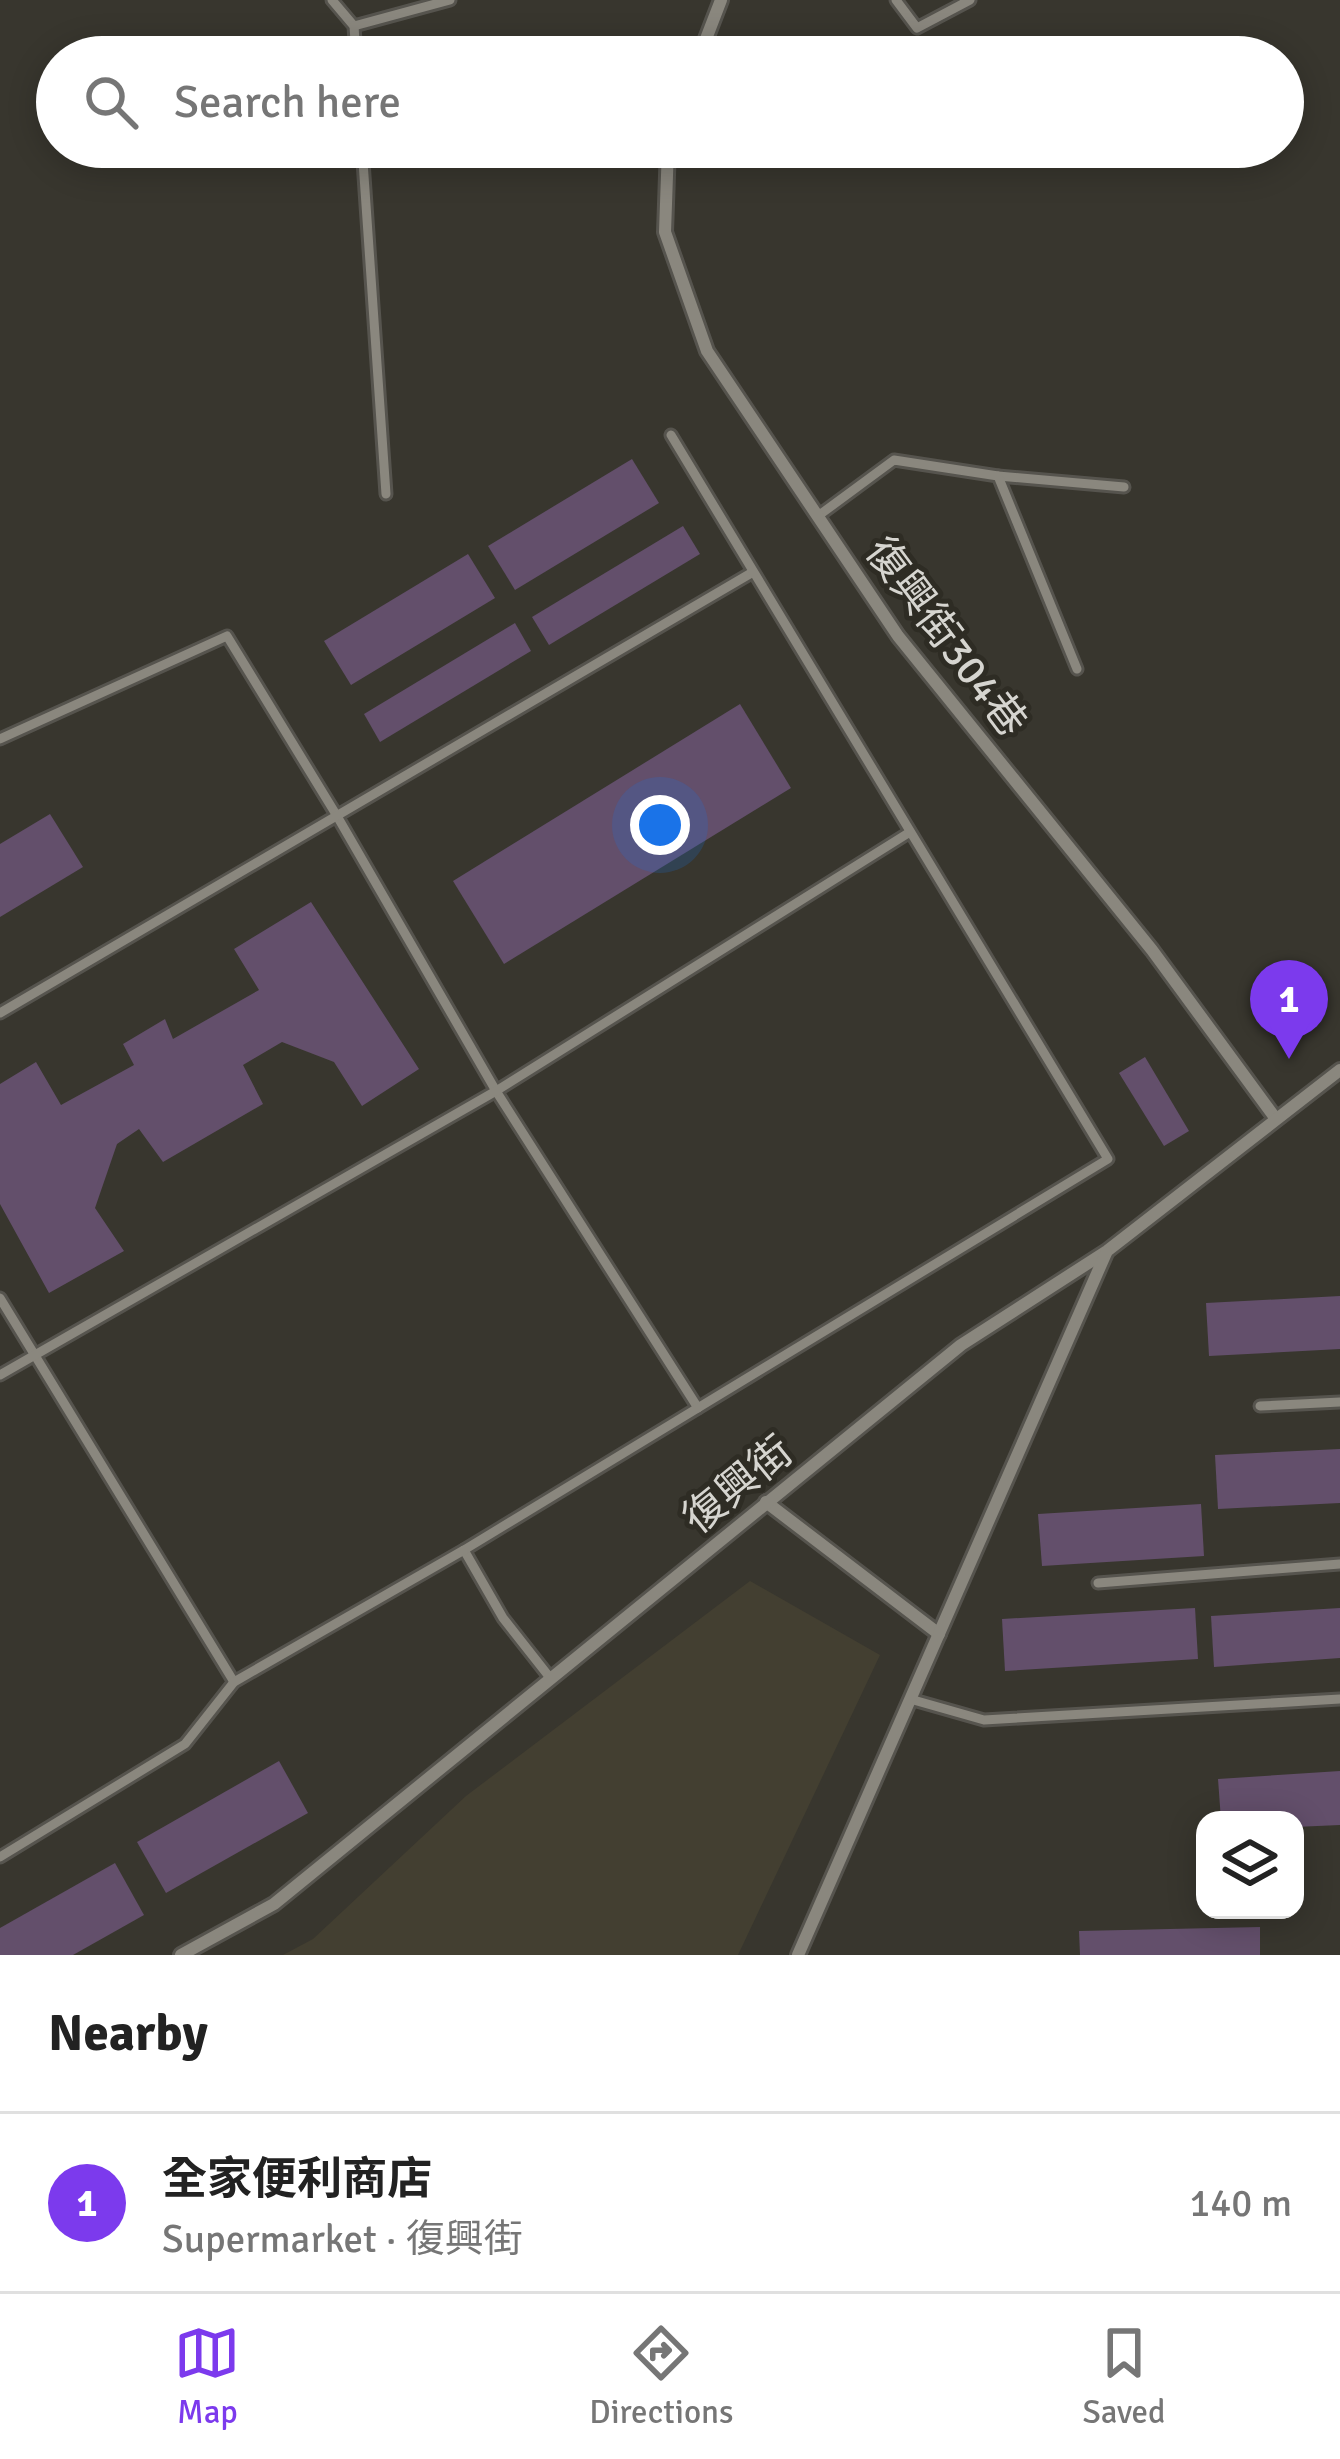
<!DOCTYPE html>
<html lang="en">
<head>
<meta charset="utf-8">
<style>
  :root { --surface:#fff; --page:#f2f2f2; --text:#222; --muted:#767676; --line:#e0e0e0; --accent:#7c3aed }
  body { margin:0; font-family:Signika,"Noto Sans TC",sans-serif; background:var(--page); color:var(--text) }
  .controls { position:absolute; right:36px; bottom:36px; display:grid; overflow:hidden; border-radius:24px; box-shadow:0 6px 30px #0003 }
  .controls button { width:108px; height:108px; display:grid; place-items:center; padding:0; border:0; border-bottom:3px solid var(--line); background:var(--surface); color:var(--text); font:60px sans-serif }
  .you { position:absolute; left:660px; top:825px; width:42px; height:42px; margin:-30px; border:9px solid #fff; border-radius:50%; background:#1a73e8; box-shadow:0 0 0 18px #1a73e833 }
  .badge { display:grid; place-items:center; width:78px; height:78px; border-radius:50%; background:var(--accent); color:#fff; font-size:39px; font-weight:700 }
  .pin { position:absolute; translate:-50% -99px; filter:drop-shadow(0 3px 6px #0008) }
  .pin::after { content:''; position:absolute; top:63px; width:42px; height:36px; background:inherit; clip-path:polygon(0 0,100% 0,50% 100%) }
  .list { margin:0; padding:0; list-style:none }
  h2 { display:flex; justify-content:space-between; align-items:center; height:156px; margin:0; padding:0 48px; font-size:51px }
  h2 small { font-size:39px; font-weight:400; color:var(--muted) }
  .list li { display:grid; grid-template-columns:78px 1fr auto; gap:36px; align-items:center; box-sizing:border-box; height:180px; padding:0 48px; border-top:3px solid var(--line) }
  .list b { display:block; font-size:45px; white-space:nowrap }
  .list p { margin:0; font-size:39px; white-space:nowrap; color:var(--muted) }
  .list em { font-size:39px; font-style:normal; color:var(--muted) }
  .icon { flex:none; width:66px; height:66px; fill:none; stroke:currentColor; stroke-width:2; stroke-linecap:round; stroke-linejoin:round }
  .map { position:relative; flex:none; width:1340px; height:1955px; overflow:hidden }
  .search { position:absolute; background:var(--surface); box-shadow:0 6px 30px #0003; left:36px; right:36px; top:36px; height:132px; display:flex; align-items:center; gap:30px; box-sizing:border-box; padding:0 42px; border-radius:66px; color:var(--muted); font-size:45px }
  .sheet { height:336px; background:var(--surface) }
  nav { display:flex; justify-content:space-around; align-items:center; box-sizing:border-box; height:168px; border-top:3px solid var(--line); background:var(--surface); font-size:33px; color:var(--muted) }
  nav a { display:grid; justify-items:center; gap:6px }
  nav .on { color:var(--accent) }
  .map>svg:first-child { display:block }
</style>
</head>
<body>
<div class="map">
<svg width="1340" height="1955" viewBox="0 0 1340 1955">
  <rect width="100%" height="100%" fill="#38362e"/>
  <path fill="#433f31" d="M750 1581 880 1655 738 1955H283L313 1939 466 1796Z"/>
  <g fill="#634f6b">
    <path d="M632 459 659 503 515 590 488 546Z"/>
    <path d="M683 526 700 554 549 645 532 617Z"/>
    <path d="M468 554 495 598 351 685 324 641Z"/>
    <path d="M515 623 531 651 380 742 364 714Z"/>
    <path d="M740 704 791 788 504 964 453 881Z"/>
    <path d="M50 814 83 867 0 917V844Z"/>
    <path d="M311 902 419 1069 362 1106 334 1062 282 1042 243 1065 263 1104 163 1162 139 1129 117 1144 95 1208 124 1251 49 1293 0 1204V1084L36 1062 61 1105 134 1065 123 1044 165 1019 173 1039 259 990 234 949Z"/>
    <path d="M1145 1057 1189 1131 1164 1146 1119 1073Z"/>
    <path d="M1340 1296V1349L1209 1356 1206 1303Z"/>
    <path d="M1340 1449V1503L1218 1509 1215 1455Z"/>
    <path d="M1201 1504 1204 1556 1042 1566 1038 1514Z"/>
    <path d="M1195 1608 1198 1659 1005 1671 1002 1619Z"/>
    <path d="M1340 1608V1658L1214 1667 1211 1616Z"/>
    <path d="M279 1761 308 1813 166 1893 137 1842Z"/>
    <path d="M1340 1771V1825L1295 1827V1820H1221L1218 1779Z"/>
    <path d="M115 1863 144 1915 73 1955H0V1928Z"/>
    <path d="M1260 1927V1955H1080L1079 1931Z"/>
  </g>
  <g fill="none" stroke-linecap="round" stroke-linejoin="round">
    <g stroke="#56544e" stroke-width="15">
      <g id="service">
        <path d="M332 0 354 26 356 57"/>
        <path d="M896 0 917 28 970 0"/>
        <path d="M354 26 450 0"/>
        <path d="M362 147 386 494"/>
        <path d="M998 476 1124 487"/>
        <path d="M818 516 894 460 998 476 1077 669"/>
        <path d="M0 739 227 636 337 816 496 1091 698 1408"/>
        <path d="M0 1013 753 572"/>
        <path d="M0 1298 234 1682"/>
        <path d="M0 1375 496 1091 910 832"/>
        <path d="M1260 1406 1340 1402"/>
        <path d="M464 1550 503 1618 551 1679"/>
        <path d="M1098 1583 1340 1564"/>
        <path d="M910 1699 984 1720 1340 1699"/>
        <path d="M0 1857 185 1744 234 1682 464 1550 1108 1159 671 435"/>
      </g>
    </g>
    <g stroke="#56544e" stroke-width="18">
      <g id="minor">
        <path d="M699 57 721 0"/>
        <path d="M668 147 665 232 707 351 898 636 1152 950 1276 1119"/>
        <path d="M766 1502 939 1634"/>
        <path d="M181 1955 274 1904 961 1345 1107 1251 1340 1070"/>
        <path d="M798 1955 1106 1253"/>
      </g>
    </g>
    <use href="#service" stroke="#8a877e" stroke-width="9"/>
    <use href="#minor" stroke="#8a877e" stroke-width="12"/>
  </g>
  <g text-anchor="middle" stroke-width="10" stroke-linejoin="round" paint-order="stroke">
    <g font-size="42" fill="#d6d5d0" stroke="#2e2c24">
      <text transform="translate(947 636) rotate(53)" y="15">復興街304巷</text>
      <text transform="translate(737 1484) rotate(-39)" y="15">復興街</text>
    </g>
  </g>
</svg>
<div class="controls">
<button><svg class="icon" aria-label="layers" viewBox="0 0 24 24"><path d="M12 4l9 5-9 5-9-5zM3 14l9 5 9-5"/></svg></button>
</div>
<div class="you"></div>
<div class="pin badge" style="left:1289px;top:1059px">1</div>
<div class="search"><svg class="icon" aria-label="search" viewBox="0 0 24 24"><circle cx="10" cy="10" r="6"/><path d="M15 15l6 6"/></svg>Search here</div>
</div>
<section class="sheet">
<h2>Nearby<small></small></h2>
<ul class="list">
<li><span class="badge">1</span><div><b>全家便利商店</b><p>Supermarket · 復興街</p></div><em>140 m</em></li>
</ul>
</section>
<nav>
<a class="on"><svg class="icon" aria-label="map" viewBox="0 0 24 24"><path d="M3 6l6-2 6 2 6-2v14l-6 2-6-2-6 2zM9 4v14M15 6v14"/></svg>Map</a>
<a><svg class="icon" aria-label="directions" viewBox="0 0 24 24"><path d="M12 3l9 9-9 9-9-9zM9 14v-3h6M13 9l2 2-2 2"/></svg>Directions</a>
<a><svg class="icon" aria-label="saved" viewBox="0 0 24 24"><path d="M7 4h10v16l-5-4-5 4z"/></svg>Saved</a>
</nav>
</body>
</html>
